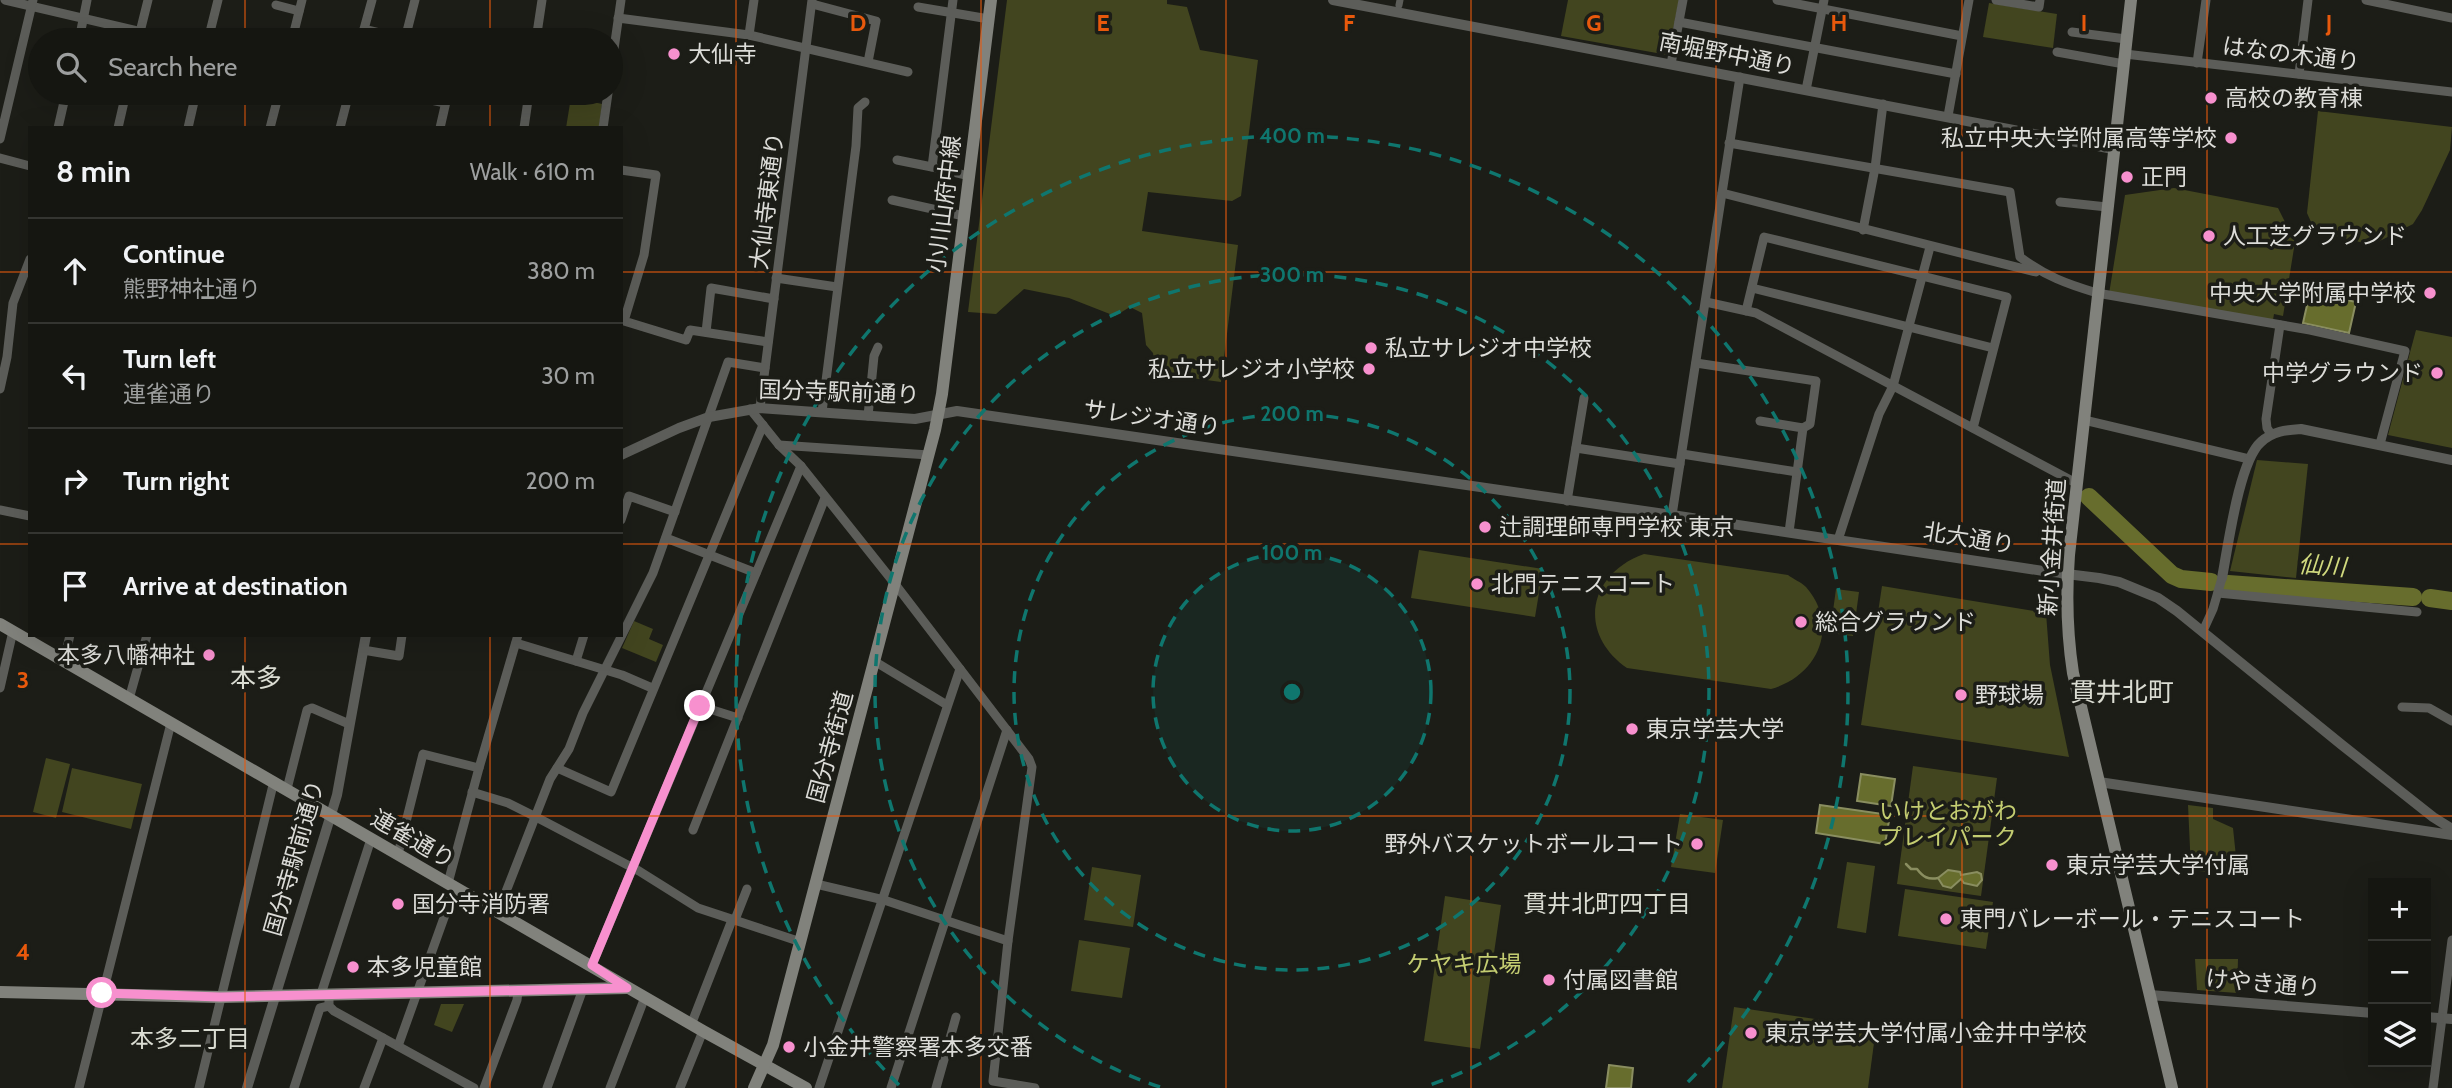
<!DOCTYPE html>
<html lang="en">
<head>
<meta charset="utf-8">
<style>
  :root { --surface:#151611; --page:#22231f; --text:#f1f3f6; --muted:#9d9f9f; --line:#343531 }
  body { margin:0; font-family:Cabin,"Noto Sans JP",sans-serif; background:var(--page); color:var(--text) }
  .controls { position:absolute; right:21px; bottom:21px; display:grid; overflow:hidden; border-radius:0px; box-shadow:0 7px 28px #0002 }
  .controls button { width:63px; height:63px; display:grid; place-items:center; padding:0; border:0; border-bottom:2px solid var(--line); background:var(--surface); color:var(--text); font:35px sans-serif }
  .stop { position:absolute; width:21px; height:21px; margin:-16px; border:5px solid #f790ce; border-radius:50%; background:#fff }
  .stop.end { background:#f790ce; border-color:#fff; box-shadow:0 2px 7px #0008 }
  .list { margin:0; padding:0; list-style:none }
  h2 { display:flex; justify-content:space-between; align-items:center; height:91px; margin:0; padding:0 28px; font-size:30px }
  h2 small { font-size:23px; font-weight:400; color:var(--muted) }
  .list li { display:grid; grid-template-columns:46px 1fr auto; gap:21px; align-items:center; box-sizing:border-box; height:105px; padding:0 28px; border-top:2px solid var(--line) }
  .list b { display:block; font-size:26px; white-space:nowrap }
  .list p { margin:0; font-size:23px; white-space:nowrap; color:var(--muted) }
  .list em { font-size:23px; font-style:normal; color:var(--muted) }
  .icon { flex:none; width:38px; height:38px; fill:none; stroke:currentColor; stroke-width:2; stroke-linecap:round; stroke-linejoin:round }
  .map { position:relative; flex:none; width:2452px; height:1088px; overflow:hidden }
  .search { position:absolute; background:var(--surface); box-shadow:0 7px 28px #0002; left:28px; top:28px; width:595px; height:77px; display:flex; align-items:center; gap:18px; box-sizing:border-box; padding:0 24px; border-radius:38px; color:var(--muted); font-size:26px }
  .panel { position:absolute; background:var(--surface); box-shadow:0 7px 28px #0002; left:28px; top:126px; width:595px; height:511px; border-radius:0px }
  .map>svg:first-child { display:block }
</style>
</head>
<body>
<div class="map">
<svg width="2452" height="1088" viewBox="0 0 2452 1088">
  <rect width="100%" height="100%" fill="#1c1d17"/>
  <g fill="#42451f">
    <path d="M1007 0H1167V4L1187 7 1200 50 1258 60 1241 196 1232 201 1148 192 1142 231 1238 245 1221 382 1156 373 1153 353 1146 345 1142 313 1130 307 1115 316 1069 298 1024 289 996 314 968 312Z"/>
    <path d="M1568 0H1679L1668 55 1561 36Z"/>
    <path d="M1989 3 2057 14 2053 48 1983 37Z"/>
    <path d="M571 97 602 104 599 128H566Z"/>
    <path d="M2318 111 2452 127 2450 150 2422 210 2413 224 2372 245 2315 231 2307 213Z"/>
    <path d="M2174 188 2278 208 2295 242 2283 316 2274 314 2273 320 2109 294 2125 195Z"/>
    <path d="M2416 330 2452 337V448L2388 435Z"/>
    <path d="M2257 460 2308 464 2296 578 2230 571Z"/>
    <path d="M1419 550 1543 569 1535 617 1411 598Z"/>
    <path d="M1644 554 1788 575C1793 579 1801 582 1806 587 1840 626 1818 676 1771 689L1627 668C1577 633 1588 574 1644 554Z"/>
    <path d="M1882 586 2046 613 2050 665 2069 757 1861 725Z"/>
    <path d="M1836 589 1859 592 1853 636 1830 633Z"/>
    <path d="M634 621 653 629 649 639 663 645 656 662 622 648Z"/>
    <path d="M46 758 70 764 56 818 33 812Z"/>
    <path d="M1913 766 1997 778 1981 896 1897 884Z"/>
    <path d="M72 768 142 784 131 829 62 812Z"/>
    <path d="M2188 805 2213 808V819L2233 828 2238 876 2191 870Z"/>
    <path d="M1680 814 1723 820 1715 873 1671 867Z"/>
    <path d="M1847 862 1875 866 1866 933 1837 928Z"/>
    <path d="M1092 867 1141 875 1133 927 1084 920Z"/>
    <path d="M1905 889 1993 902 1986 949 1898 936Z"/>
    <path d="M1445 896 1501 905 1480 1049 1424 1041Z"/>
    <path d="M1079 940 1130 948 1122 998 1071 991Z"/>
    <path d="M2195 959H2238L2237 993 2197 990Z"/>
    <path d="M441 1004H464L452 1032 434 1025Z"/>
    <path d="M1734 1007 1876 1028 1868 1088H1722Z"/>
  </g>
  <g fill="#676d2d" stroke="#8a8e60" stroke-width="2">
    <path d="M2310 292 2356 302 2349 333 2303 323Z"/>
    <path d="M1861 774 1895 779 1891 806 1857 801Z"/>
    <path d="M1820 805 1890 815 1885 844 1816 833Z"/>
    <path d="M1948 870 1960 872 1961 875 1977 872 1981 874 1982 880 1977 886 1964 883 1961 879 1951 888 1943 886 1938 878Z"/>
    <path d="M1609 1065 1633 1068 1631 1088H1606Z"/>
  </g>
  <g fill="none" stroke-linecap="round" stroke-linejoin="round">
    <path stroke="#8a8e60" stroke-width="2.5" d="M1906 864 1911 869H1917C1923 877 1928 880 1938 878"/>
    <g stroke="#676d2d" stroke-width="18">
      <path d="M2089 497 2172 575 2181 579 2211 582"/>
      <path d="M2228 584 2413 597"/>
      <path d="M2430 598 2452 601"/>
    </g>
    <path stroke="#5c5d59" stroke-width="7" d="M1399 5 1400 0"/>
    <g stroke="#5c5d59" stroke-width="9">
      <path d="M5 0 176 40"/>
      <path d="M953 0 932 167 969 176"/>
      <path d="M1777 0 1962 36"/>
      <path d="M1996 0 2039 7 2040 0"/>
      <path d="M2366 0 2452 18"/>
      <path d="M812 4 876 21 868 62"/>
      <path d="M276 5 299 11"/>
      <path d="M918 7 989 19"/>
      <path d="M618 18 749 35 908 72"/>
      <path d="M1679 22 1956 74"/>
      <path d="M364 29 409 40"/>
      <path d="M2072 32 2126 39"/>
      <path d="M749 35 754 0"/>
      <path d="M405 39 415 0"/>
      <path d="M79 40 87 0"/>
      <path d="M138 40 148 0"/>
      <path d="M208 40 218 0"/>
      <path d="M292 40 302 0"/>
      <path d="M361 40 372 0"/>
      <path d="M536 40 542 0"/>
      <path d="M2057 52 2124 64"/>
      <path d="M2125 54 2452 92"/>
      <path d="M2197 63 2206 0"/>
      <path d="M1671 64 1683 0"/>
      <path d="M611 70 621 0"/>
      <path d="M2299 74 2308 0"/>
      <path d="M1806 90 1824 0"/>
      <path d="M399 93 445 103"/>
      <path d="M1948 116 1969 0"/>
      <path d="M58 128 66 93"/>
      <path d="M118 128 126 93"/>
      <path d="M188 128 196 93"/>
      <path d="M270 128 279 93"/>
      <path d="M340 128 349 93"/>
      <path d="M440 128 448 93"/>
      <path d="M524 128 529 93"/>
      <path d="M603 128 608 93"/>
      <path d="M0 139 33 0"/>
      <path d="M1729 143 2010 192 2020 257C2045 276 2067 284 2097 293L2310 330 2405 351 2380 444"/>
      <path d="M0 158 30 166"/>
      <path d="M897 160 932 167"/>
      <path d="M621 170 656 175 644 255 624 321 686 340 690 330 768 342"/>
      <path d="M1722 193 2036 272"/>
      <path d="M892 200 964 216"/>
      <path d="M2060 202 2107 207"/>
      <path d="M1863 230 1875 168 1883 104"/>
      <path d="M776 278 837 287"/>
      <path d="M1752 288 1993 348"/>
      <path d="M1706 302 1756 313 2076 483"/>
      <path d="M1746 311 1764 237 2007 297 1973 428"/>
      <path d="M706 332 711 288 774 299"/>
      <path d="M1696 363 1816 381 1810 424 1803 428 1789 532"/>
      <path d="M0 389 7 357 13 303 30 259"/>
      <path d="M760 408 812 0"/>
      <path d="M750 409 779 445 801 466 895 584 1029 759 1032 767 1008 941 993 1081 1035 1088"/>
      <path d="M822 412 856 146 858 108 865 102"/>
      <path d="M868 416 874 356 878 347"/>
      <path d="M2084 420 2249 459"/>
      <path d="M1760 421 1803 428"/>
      <path d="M2271 434 2267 428 2266 419 2280 325"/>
      <path d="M779 445 929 455"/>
      <path d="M1576 448 1680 464"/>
      <path d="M1682 454 1797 472"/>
      <path d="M1567 501 1584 398"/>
      <path d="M0 510 30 516"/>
      <path d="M1672 515 1740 77"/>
      <path d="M621 520 629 496 675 512"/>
      <path d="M666 538 756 573"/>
      <path d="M1838 540 1879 414 1893 386 1930 247"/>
      <path d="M2218 593 2417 612"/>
      <path d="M2203 631 2213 609 2222 578"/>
      <path d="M516 643 622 675 652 688"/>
      <path d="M363 650 399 656 402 635"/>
      <path d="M64 661 70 635"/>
      <path d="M576 661 584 635"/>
      <path d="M874 661 947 705"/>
      <path d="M0 688 13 631"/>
      <path d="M129 699 147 635"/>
      <path d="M700 706 738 718"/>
      <path d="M2402 707 2429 708 2452 721"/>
      <path d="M557 768 611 792 763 425"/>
      <path d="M287 789 307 710 312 708 349 724"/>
      <path d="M472 792 508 803 536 817 639 871 698 908 801 942"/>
      <path d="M693 830 825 498"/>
      <path d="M398 854 423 754 479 768"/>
      <path d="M448 883 479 768 518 635"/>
      <path d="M816 884 884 900 1008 941"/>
      <path d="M498 912 550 779 569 749 583 713 653 573 728 362 765 368"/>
      <path d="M592 965 801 466"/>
      <path d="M321 994 371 839"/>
      <path d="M329 994V1006L334 1011 474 1088"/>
      <path d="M691 1025 732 920 736 917 747 889"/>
      <path d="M398 1046 455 887"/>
      <path d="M79 1088 171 723"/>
      <path d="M199 1088 274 781"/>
      <path d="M294 1088 320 1008 329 1006"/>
      <path d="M364 1088 383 1038"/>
      <path d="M484 1088 517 1000 518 991"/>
      <path d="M547 1088 583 989"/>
      <path d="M610 1088 645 997"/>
      <path d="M680 1088 703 1031"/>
      <path d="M819 1088 960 669"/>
      <path d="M891 1088 1007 730"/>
      <path d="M936 1088 956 1017"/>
      <path d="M2433 1088 2452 940"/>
    </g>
    <g stroke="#5c5d59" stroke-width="10">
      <path d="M1333 0 2113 149"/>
      <path d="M621 455 679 428 709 417 760 408 915 419 957 411 1672 515 2050 572 2099 578 2119 582 2158 598 2177 611 2342 745 2433 817 2452 829"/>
      <path d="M2222 578C2228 547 2239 461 2261 442 2273 431 2286 430 2301 429L2452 460"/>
      <path d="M2099 782 2452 835"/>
      <path d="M2150 995 2373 1013"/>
      <path d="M2426 1017 2452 1019"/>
      <path d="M247 1088 337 795 366 635"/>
    </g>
    <g stroke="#81827c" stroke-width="12">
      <path d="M2131 0 2069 555C2066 595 2067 634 2073 673L2172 1088"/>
      <path d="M0 624 703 1031 806 1088"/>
      <path d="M0 992 220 997 627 988"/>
      <path d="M754 1088 773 1045 935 430 942 394 991 0"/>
    </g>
  </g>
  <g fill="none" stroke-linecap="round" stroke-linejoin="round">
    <path stroke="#f790ce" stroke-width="9" d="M102 993 220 997 627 988 592 965 700 706"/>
  </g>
  <path fill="none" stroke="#e8590c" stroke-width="2" stroke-opacity="0.55" d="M245 0V40M490 0V40M736 0V1088M981 0V1088M1226 0V1088M1471 0V1088M1716 0V1088M1962 0V1088M2207 0V1088M245 93V128M490 93V128M0 272H30M621 272H2452M0 544H30M621 544H2452M245 635V1088M490 635V1088M0 816H2452"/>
  <circle cx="1292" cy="692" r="139" fill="#0f766e" fill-opacity=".12"/>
  <g fill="none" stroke="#0f766e" stroke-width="3.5" stroke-dasharray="12 9">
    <circle cx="1292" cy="692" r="139"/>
    <circle cx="1292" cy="692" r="278"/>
    <path d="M1160 1087A417 417 0 1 1 1424 1087"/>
    <path d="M899 1085A556 556 0 1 1 1685 1085"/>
  </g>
  <g fill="#f790ce" stroke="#1c1d17" stroke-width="2.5">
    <circle cx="674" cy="54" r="7"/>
    <circle cx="2211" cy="98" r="7"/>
    <circle cx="2231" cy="138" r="7"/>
    <circle cx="2127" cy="177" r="7"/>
    <circle cx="2209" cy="236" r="7"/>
    <circle cx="2430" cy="293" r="7"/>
    <circle cx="1371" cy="348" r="7"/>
    <circle cx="1369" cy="369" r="7"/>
    <circle cx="2437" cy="373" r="7"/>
    <circle cx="1485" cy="527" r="7"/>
    <circle cx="1477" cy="584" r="7"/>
    <circle cx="1801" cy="622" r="7"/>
    <circle cx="209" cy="655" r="7"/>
    <circle cx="1961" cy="695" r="7"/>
    <circle cx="1632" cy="729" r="7"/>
    <circle cx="1697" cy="844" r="7"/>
    <circle cx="2052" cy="865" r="7"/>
    <circle cx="398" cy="904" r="7"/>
    <circle cx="1946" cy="919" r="7"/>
    <circle cx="353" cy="967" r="7"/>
    <circle cx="1549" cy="980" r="7"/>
    <circle cx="1751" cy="1033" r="7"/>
    <circle cx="789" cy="1047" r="7"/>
  </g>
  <g text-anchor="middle" stroke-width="7" stroke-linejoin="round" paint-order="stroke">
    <g font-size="23" fill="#dcdcd8" stroke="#1c1d17" text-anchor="start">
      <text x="688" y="62">大仙寺</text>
      <text x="2225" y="106">高校の教育棟</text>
      <text x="2217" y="146" text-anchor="end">私立中央大学附属高等学校</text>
      <text x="2141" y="185">正門</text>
      <text x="2223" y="244">人工芝グラウンド</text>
      <text x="2416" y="301" text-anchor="end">中央大学附属中学校</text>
      <text x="1385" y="356">私立サレジオ中学校</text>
      <text x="1355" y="377" text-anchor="end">私立サレジオ小学校</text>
      <text x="2423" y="381" text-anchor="end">中学グラウンド</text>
      <text x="1499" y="535">辻調理師専門学校 東京</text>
      <text x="1491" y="592">北門テニスコート</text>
      <text x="1815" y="630">総合グラウンド</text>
      <text x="195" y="663" text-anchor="end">本多八幡神社</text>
      <text x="1975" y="703">野球場</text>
      <text x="1646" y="737">東京学芸大学</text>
      <text x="1683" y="852" text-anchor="end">野外バスケットボールコート</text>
      <text x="2066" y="873">東京学芸大学付属</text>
      <text x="412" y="912">国分寺消防署</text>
      <text x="1960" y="927">東門バレーボール・テニスコート</text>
      <text x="367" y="975">本多児童館</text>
      <text x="1563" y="988">付属図書館</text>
      <text x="1765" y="1041">東京学芸大学付属小金井中学校</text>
      <text x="803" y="1055">小金井警察署本多交番</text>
    </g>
    <g font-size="23" fill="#dcdcd8" stroke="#1c1d17">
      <text transform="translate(1727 54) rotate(11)" y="8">南堀野中通り</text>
      <text transform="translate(2291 54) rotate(7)" y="8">はなの木通り</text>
      <text transform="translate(767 201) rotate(-83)" y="8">大仙寺東通り</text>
      <text transform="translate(944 204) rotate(-83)" y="8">小川山府中線</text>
      <text transform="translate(839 392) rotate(2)" y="8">国分寺駅前通り</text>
      <text transform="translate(1152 418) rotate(8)" y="8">サレジオ通り</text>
      <text transform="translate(1969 538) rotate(9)" y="8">北大通り</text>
      <text transform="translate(2052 547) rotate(-86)" y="8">新小金井街道</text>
      <text transform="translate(830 747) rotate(-75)" y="8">国分寺街道</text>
      <text transform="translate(413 839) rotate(30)" y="8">連雀通り</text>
      <text transform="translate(294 858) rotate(-74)" y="8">国分寺駅前通り</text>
      <text transform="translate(2263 983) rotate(5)" y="8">けやき通り</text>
    </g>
    <g font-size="23" fill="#c4cd71" stroke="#1c1d17">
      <text x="1948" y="819">いけとおがわ<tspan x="1948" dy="26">プレイパーク</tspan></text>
      <text x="1464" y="972">ケヤキ広場</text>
    </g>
    <g font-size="24" font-style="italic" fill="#d1da7e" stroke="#1c1d17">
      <text transform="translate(2322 566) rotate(4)" y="8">仙川</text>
    </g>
    <g font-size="24" fill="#dadcd2" stroke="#1c1d17">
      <text x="1607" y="912">貫井北町四丁目</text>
      <text x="190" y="1047">本多二丁目</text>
    </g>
    <g font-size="26" fill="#dadcd2" stroke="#1c1d17">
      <text x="256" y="687">本多</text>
      <text x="2122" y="701">貫井北町</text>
    </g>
  </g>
  <g font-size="23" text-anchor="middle" font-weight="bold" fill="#e8590c" stroke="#1c1d17" stroke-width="7" stroke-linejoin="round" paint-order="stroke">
    <text x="858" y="31">D</text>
    <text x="1103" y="31">E</text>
    <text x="1349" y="31">F</text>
    <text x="1594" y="31">G</text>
    <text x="1839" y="31">H</text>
    <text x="2084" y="31">I</text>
    <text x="2329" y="31">J</text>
    <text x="23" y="688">3</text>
    <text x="23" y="960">4</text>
  </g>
  <circle cx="1292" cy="692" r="10" fill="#0f766e" stroke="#1c1d17" stroke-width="3.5"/>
  <g font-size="21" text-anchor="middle" font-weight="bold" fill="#0f766e" stroke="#1c1d17" stroke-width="7" stroke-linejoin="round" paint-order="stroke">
    <text x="1292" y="143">400 m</text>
    <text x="1292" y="282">300 m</text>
    <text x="1292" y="421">200 m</text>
    <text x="1292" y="560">100 m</text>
  </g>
</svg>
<div class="controls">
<button>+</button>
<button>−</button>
<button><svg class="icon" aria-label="layers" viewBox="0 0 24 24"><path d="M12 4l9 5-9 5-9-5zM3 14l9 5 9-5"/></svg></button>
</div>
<div class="stop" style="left:102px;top:993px"></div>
<div class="stop end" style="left:700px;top:706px"></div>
<div class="search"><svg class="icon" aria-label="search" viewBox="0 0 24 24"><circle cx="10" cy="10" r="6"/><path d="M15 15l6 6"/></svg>Search here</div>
<section class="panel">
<h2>8 min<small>Walk · 610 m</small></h2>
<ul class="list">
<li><svg class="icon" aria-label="ahead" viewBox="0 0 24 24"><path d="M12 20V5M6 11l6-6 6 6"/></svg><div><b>Continue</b><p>熊野神社通り</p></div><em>380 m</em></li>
<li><svg class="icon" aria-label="left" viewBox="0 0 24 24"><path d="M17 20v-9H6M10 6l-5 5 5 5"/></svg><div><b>Turn left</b><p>連雀通り</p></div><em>30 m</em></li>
<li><svg class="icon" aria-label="right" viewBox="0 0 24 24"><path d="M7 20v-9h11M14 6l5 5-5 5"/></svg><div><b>Turn right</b></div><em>200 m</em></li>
<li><svg class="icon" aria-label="arrive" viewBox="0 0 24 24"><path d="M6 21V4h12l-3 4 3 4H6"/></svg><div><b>Arrive at destination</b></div></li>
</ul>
</section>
</div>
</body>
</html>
